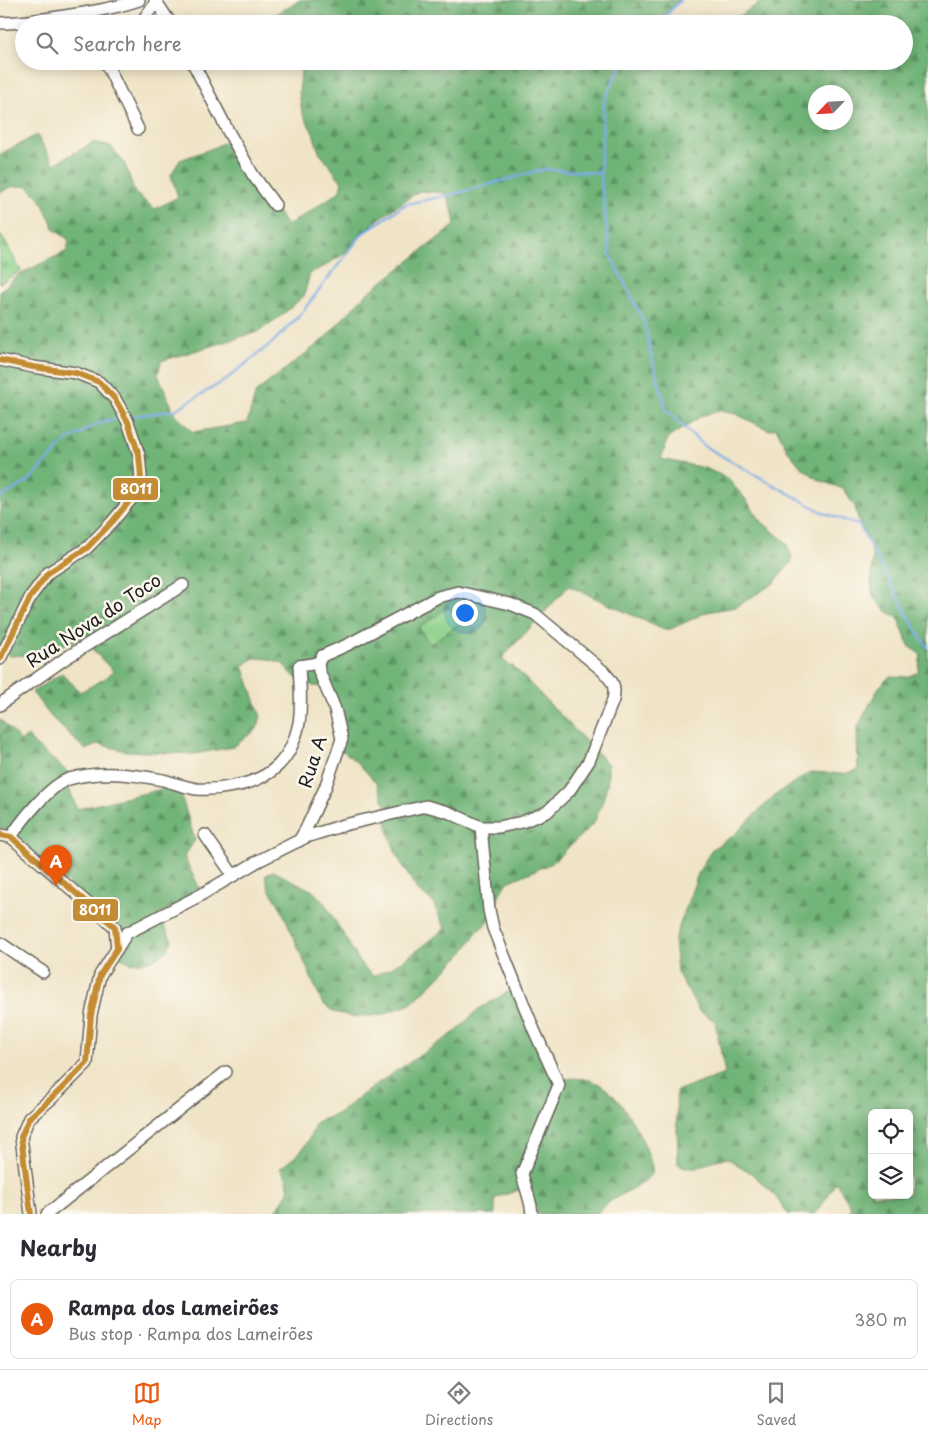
<!DOCTYPE html>
<html lang="en">
<head>
<meta charset="utf-8">
<style>
  :root { --surface:#fff; --page:#f7f7f7; --text:#2b2b33; --muted:#7c7c81; --line:#e1e1e2; --accent:#ea580c }
  body { margin:0; font-family:"Playpen Sans",sans-serif; background:var(--page); color:var(--text) }
  .controls { position:absolute; right:15px; bottom:15px; display:grid; overflow:hidden; border-radius:8px; box-shadow:0 2px 12px #0003 }
  .controls button { width:45px; height:45px; display:grid; place-items:center; padding:0; border:0; border-bottom:1px solid var(--line); background:var(--surface); color:var(--text); font:25px sans-serif }
  .compass { position:absolute; left:808px; top:85px; width:45px; height:45px; border-radius:50%; background:var(--surface); box-shadow:0 2px 12px #0003; rotate:245deg }
  .you { position:absolute; left:464px; top:612px; width:18px; height:18px; margin:-12px; border:4px solid #fff; border-radius:50%; background:#1a73e8; box-shadow:0 0 0 8px #1a73e833 }
  .badge { display:grid; place-items:center; width:32px; height:32px; border-radius:50%; background:var(--accent); color:#fff; font-size:16px; font-weight:700 }
  .pin { position:absolute; translate:-50% -41px; filter:drop-shadow(0 1px 2px #0008) }
  .pin::after { content:''; position:absolute; top:26px; width:18px; height:15px; background:inherit; clip-path:polygon(0 0,100% 0,50% 100%) }
  .list { margin:0; padding:0; list-style:none }
  h2 { display:flex; justify-content:space-between; align-items:center; height:65px; margin:0; padding:0 20px; font-size:21px }
  h2 small { font-size:16px; font-weight:400; color:var(--muted) }
  .list li { display:grid; grid-template-columns:32px 1fr auto; gap:15px; align-items:center; box-sizing:border-box; height:80px; margin:0 10px 10px; padding:0 10px; border:1px solid var(--line); border-radius:8px }
  .list b { display:block; font-size:19px; white-space:nowrap }
  .list p { margin:0; font-size:16px; white-space:nowrap; color:var(--muted) }
  .list em { font-size:16px; font-style:normal; color:var(--muted) }
  .icon { flex:none; width:28px; height:28px; fill:none; stroke:currentColor; stroke-width:2; stroke-linecap:round; stroke-linejoin:round }
  .map { position:relative; flex:none; width:928px; height:1214px; overflow:hidden }
  .search { position:absolute; background:var(--surface); box-shadow:0 2px 12px #0003; left:15px; right:15px; top:15px; height:55px; display:flex; align-items:center; gap:12px; box-sizing:border-box; padding:0 18px; border-radius:28px; color:var(--muted); font-size:19px }
  .sheet { height:155px; background:var(--surface) }
  nav { display:flex; justify-content:space-around; align-items:center; box-sizing:border-box; height:70px; border-top:1px solid var(--line); background:var(--surface); font-size:14px; color:var(--muted) }
  nav a { display:grid; justify-items:center; gap:2px }
  nav .on { color:var(--accent) }
  .map>svg:first-child { display:block }
</style>
</head>
<body>
<div class="map">
<svg width="928" height="1214" viewBox="0 0 928 1214">
  <defs>
    <pattern id="forest-firs" width="22" height="20" patternUnits="userSpaceOnUse" patternTransform="scale(1.25)"><rect width="22" height="20" fill="#71b478"/><path d="M5 1l3.5 6h-7zM16 11l3.5 6h-7z" fill="#5c9262"/></pattern>
    <pattern id="cemetery-stones" width="16" height="16" patternUnits="userSpaceOnUse" patternTransform="scale(1.25)"><rect width="16" height="16" fill="#8cd28c"/><path d="M2 7V4a2 2 0 0 1 4 0v3zM10 15v-3a2 2 0 0 1 4 0v3z" fill="#78b478"/></pattern>
  </defs>
  <rect width="100%" height="100%" fill="#fbf7ec"/>
  <filter id="ink" filterUnits="userSpaceOnUse"><feTurbulence type="fractalNoise" baseFrequency=".02" numOctaves="2"/><feDisplacementMap in="SourceGraphic" scale="10" xChannelSelector="R" yChannelSelector="G"/><feConvolveMatrix kernelMatrix="1 2 1 2 8 2 1 2 1" color-interpolation-filters="sRGB"/></filter>
  <filter id="wash" filterUnits="userSpaceOnUse"><feTurbulence type="fractalNoise" baseFrequency=".0096" numOctaves="4" result="noise"/><feDisplacementMap in="SourceGraphic" scale="20" xChannelSelector="R" yChannelSelector="G"/><feGaussianBlur stdDeviation="1.12" result="paint"/><feColorMatrix in="noise" values="0 0 0 0 0 0 0 0 0 0 0 0 0 0 0 0 0 1.4 0 .05"/><feComposite in="paint" operator="in"/></filter>
  <g filter="url(#wash)">
    <rect width="100%" height="100%" fill="#f0e4c7"/>
    <g fill="url(#forest-firs)" stroke="#46684a" fill-rule="evenodd">
      <path d="M300 0H679L656 24H260Z"/>
      <path d="M762 0H928V1214H851L850 1206 836 1182 819 1210 814 1214H788L773 1193 751 1173 727 1158C721 1159 715 1160 710 1162 695 1169 694 1171 678 1164L676 1091 725 1074 715 1021 699 1011 677 972 674 941 699 871 712 849 734 835 774 796 810 772 843 774 858 770 857 728 879 687 890 676 907 677 918 672 921 655 909 646 898 618 885 610 873 597 871 585 873 556 867 537 859 522 855 507 843 489 819 480 801 467 788 451 776 428 769 430 736 414 719 411 701 416 668 438 661 459 705 468 727 478 744 497 762 522 786 542 793 560 774 583 736 607 707 612 671 629H662L569 586 502 658 510 666H513L608 764V780L603 800 594 823 552 863 508 882 500 893 491 919 476 933 464 952 411 1004 381 1015 354 1017 334 1012 322 1003 281 908 269 889 265 876 273 871 313 891 324 902 361 964 373 976C401 964 422 948 445 928L432 901 417 890 397 856 387 828V809L377 784 359 764 342 750 331 687 313 686 294 676 282 663 269 659 254 658 243 666 261 717 257 729 233 747 194 754 126 751 98 744 86 750 51 717 32 692 62 673 80 692 106 678 113 671 94 651 87 637 31 655 9 656 1 648 0 650V291L20 274 67 251 69 240 55 230 40 198 27 186 10 187 0 193V154L37 135 54 164 94 142 111 146 125 164 135 193 155 209 178 197 171 175 180 160 213 148 230 139 236 156 248 177 263 190 287 226 339 192 342 182 319 152 313 133 302 112 299 92 301 72 296 61 270 63 268 61H904V24H727L758 4ZM816 92H846V122H816ZM419 191 446 193 453 213 455 225 365 295 323 340 256 392 247 423 193 432 175 414 158 375 161 361 258 332 282 315 304 296 310 273 323 267 344 254 360 235 380 218ZM872 1113H909V1195H872Z"/>
      <path d="M0 719 21 741 28 736 34 744 68 772 69 788 77 809 167 788 180 792 195 840 184 857 201 891 158 915 172 940 167 951 150 961 131 963 120 957 130 940 8 829H0Z"/>
      <path d="M516 987 561 1079C574 1078 586 1077 599 1084 623 1097 649 1146 653 1172L645 1181 609 1202 596 1214H539L529 1191 522 1189 495 1198V1214H274L289 1191 287 1179 280 1168C301 1153 307 1147 316 1122L337 1114 378 1083 457 1031 477 1010Z"/>
    </g>
    <path fill="url(#cemetery-stones)" stroke="#547754" d="M0 235 3 238 21 271 0 283Z"/>
    <path fill="#8cd28c" stroke="#547754" d="M449 607 460 623 430 644 419 628Z"/>
    <g fill="none" stroke-linecap="round" stroke-linejoin="round">
      <g stroke="#7dace7" stroke-width="2.5">
        <path d="M657 24 681 0"/>
        <path d="M600 173 610 254 644 322 653 363 667 411 704 446 824 513 859 525 900 601 922 640 928 647"/>
        <path d="M134 416 175 410 224 381 273 342 299 316 363 233 406 204 458 193 544 169 600 173 604 101 616 75 626 61"/>
        <path d="M0 498 29 481 66 441 103 421 118 419"/>
      </g>
    </g>
  </g>
  <g filter="url(#ink)">
    <g fill="none" stroke-linecap="round" stroke-linejoin="round">
      <g stroke="#666258" stroke-width="14">
        <g id="minor">
          <path d="M155 0 171 24"/>
          <path d="M0 23C20 23 39 20 58 17 85 13 113 9 139 0"/>
          <path d="M140 24 156 2"/>
          <path d="M105 61 138 129"/>
          <path d="M192 61 229 133 253 175 275 205"/>
          <path d="M0 360 33 367 76 373 99 382 115 399 128 422 139 455 141 477 132 498 113 521 87 548 48 573 31 596 0 659"/>
          <path d="M0 705 6 700 66 658 183 585"/>
          <path d="M481 827 489 910 493 928 534 1030 559 1085 522 1174C525 1188 531 1199 532 1214"/>
          <path d="M0 835 11 837 115 927 117 949"/>
          <path d="M205 835 233 875"/>
          <path d="M11 837C22 820 50 785 69 779 101 770 132 774 163 780 174 783 185 787 196 789 209 790 221 789 234 786 271 779 291 761 299 723 302 705 300 684 299 666L318 663"/>
          <path d="M299 841 306 829 325 788 342 739 335 709 319 671 318 663"/>
          <path d="M0 943 43 972"/>
          <path d="M31 1214 21 1137 29 1118 52 1098 87 1063 91 1015 100 975 127 933 199 896 258 861 306 837 344 825 426 806 448 812 481 827H499L522 822 547 812 569 791 589 761 613 700C616 685 613 682 603 671L535 614 510 604 458 592 438 597 347 645 322 656 318 663"/>
          <path d="M47 1214 226 1072"/>
        </g>
      </g>
      <use href="#minor" stroke="#fff" stroke-width="11"/>
      <g stroke="#fbf7ec" stroke-width="10">
        <g id="bus-1">
          <path d="M0 360 33 367 76 373 99 382 115 399 128 422 139 455 141 477 132 498 113 521 87 548 48 573 31 596 0 659"/>
          <path d="M0 835 11 837 115 927 117 949"/>
          <path d="M31 1214 21 1137 29 1118 52 1098 87 1063 91 1015 100 975 117 949"/>
        </g>
      </g>
      <use href="#bus-1" stroke="#c38b33" stroke-width="6"/>
    </g>
  </g>
  <g text-anchor="middle" stroke-width="5" stroke-linejoin="round" paint-order="stroke">
    <g font-size="18" fill="#1c1c1c" stroke="#fbf7ec">
      <text transform="translate(94 621) rotate(-33)" y="6">Rua Nova do Toco</text>
      <text transform="translate(313 762) rotate(-72)" y="6">Rua A</text>
    </g>
  </g>
  <g stroke="#fbf7ec" stroke-width="2">
    <rect x="112" y="477" width="47" height="24" rx="5" fill="#c38b33"/>
    <rect x="72" y="898" width="47" height="24" rx="5" fill="#c38b33"/>
  </g>
  <g font-size="14" text-anchor="middle" font-weight="bold" fill="#fff">
    <text x="136" y="494">8011</text>
    <text x="95" y="915">8011</text>
  </g>
</svg>
<div class="controls">
<button><svg class="icon" aria-label="locate" viewBox="0 0 24 24"><circle cx="12" cy="12" r="6"/><path d="M12 2v4M12 18v4M2 12h4M18 12h4"/></svg></button>
<button><svg class="icon" aria-label="layers" viewBox="0 0 24 24"><path d="M12 4l9 5-9 5-9-5zM3 14l9 5 9-5"/></svg></button>
</div>
<svg class="compass" viewBox="-18 -18 36 36"><path d="M0-13l5 13h-10z" fill="#e53935"/><path d="M0 13l5-13h-10z" fill="#7c7c81"/></svg>
<div class="you"></div>
<div class="pin badge" style="left:56px;top:886px">A</div>
<div class="search"><svg class="icon" aria-label="search" viewBox="0 0 24 24"><circle cx="10" cy="10" r="6"/><path d="M15 15l6 6"/></svg>Search here</div>
</div>
<section class="sheet">
<h2>Nearby<small></small></h2>
<ul class="list">
<li><span class="badge">A</span><div><b>Rampa dos Lameirões</b><p>Bus stop · Rampa dos Lameirões</p></div><em>380 m</em></li>
</ul>
</section>
<nav>
<a class="on"><svg class="icon" aria-label="map" viewBox="0 0 24 24"><path d="M3 6l6-2 6 2 6-2v14l-6 2-6-2-6 2zM9 4v14M15 6v14"/></svg>Map</a>
<a><svg class="icon" aria-label="directions" viewBox="0 0 24 24"><path d="M12 3l9 9-9 9-9-9zM9 14v-3h6M13 9l2 2-2 2"/></svg>Directions</a>
<a><svg class="icon" aria-label="saved" viewBox="0 0 24 24"><path d="M7 4h10v16l-5-4-5 4z"/></svg>Saved</a>
</nav>
</body>
</html>
